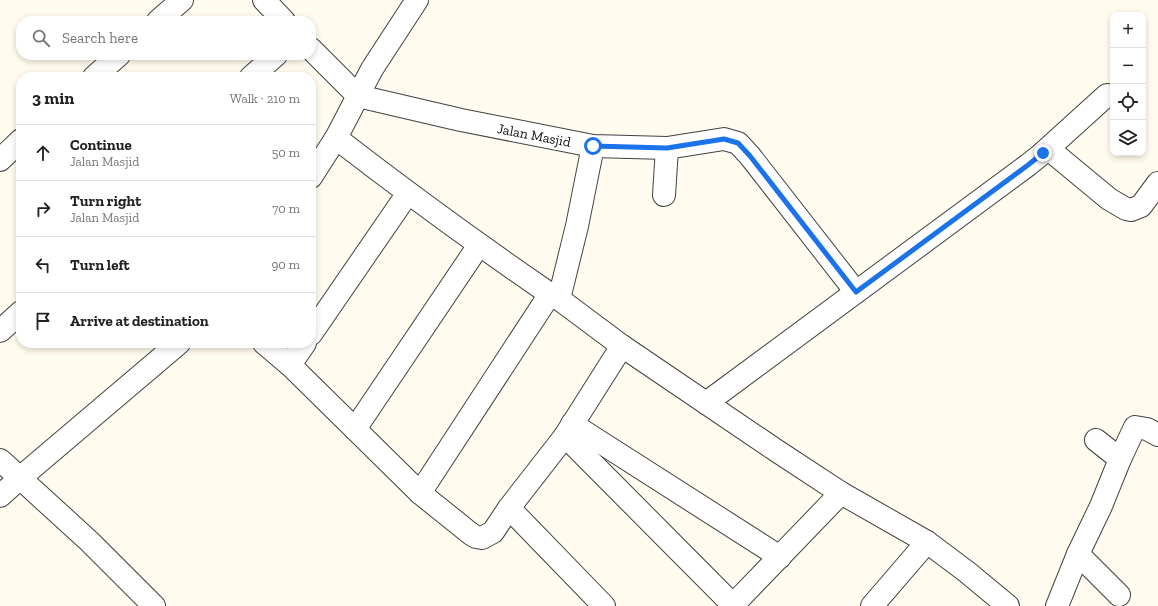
<!DOCTYPE html>
<html lang="en">
<head>
<meta charset="utf-8">
<style>
  :root { --surface:#fff; --page:#f2f2f2; --text:#222; --muted:#767676; --line:#e0e0e0 }
  body { margin:0; font-family:"Zilla Slab",serif; background:var(--page); color:var(--text) }
  .controls { position:absolute; right:12px; top:12px; display:grid; overflow:hidden; border-radius:8px; box-shadow:0 2px 6px #0003 }
  .controls button { width:36px; height:36px; display:grid; place-items:center; padding:0; border:0; border-bottom:1px solid var(--line); background:var(--surface); color:var(--text); font:20px sans-serif }
  .stop { position:absolute; width:12px; height:12px; margin:-9px; border:3px solid #1a73e8; border-radius:50%; background:#fff }
  .stop.end { background:#1a73e8; border-color:#fff; box-shadow:0 1px 4px #0008 }
  .list { margin:0; padding:0; list-style:none }
  h2 { display:flex; justify-content:space-between; align-items:center; height:52px; margin:0; padding:0 16px; font-size:17px }
  h2 small { font-size:13px; font-weight:400; color:var(--muted) }
  .list li { display:grid; grid-template-columns:26px 1fr auto; gap:12px; align-items:center; box-sizing:border-box; height:56px; padding:0 16px; border-top:1px solid var(--line) }
  .list b { display:block; font-size:15px; white-space:nowrap }
  .list p { margin:0; font-size:13px; white-space:nowrap; color:var(--muted) }
  .list em { font-size:13px; font-style:normal; color:var(--muted) }
  .icon { flex:none; width:22px; height:22px; fill:none; stroke:currentColor; stroke-width:2; stroke-linecap:round; stroke-linejoin:round }
  .map { position:relative; flex:none; width:1158px; height:606px; overflow:hidden }
  .search { position:absolute; background:var(--surface); box-shadow:0 2px 6px #0003; left:16px; top:16px; width:300px; height:44px; display:flex; align-items:center; gap:10px; box-sizing:border-box; padding:0 14px; border-radius:16px; color:var(--muted); font-size:15px }
  .panel { position:absolute; background:var(--surface); box-shadow:0 2px 6px #0003; left:16px; top:72px; width:300px; height:276px; border-radius:16px }
  .map>svg:first-child { display:block }
</style>
</head>
<body>
<div class="map">
<svg width="1158" height="606" viewBox="0 0 1158 606">
  <rect width="100%" height="100%" fill="#fffbee"/>
  <g fill="none" stroke-linecap="round" stroke-linejoin="round">
    <g stroke="#414141" stroke-width="24">
      <g id="minor">
        <path d="M264 0 284 21"/>
        <path d="M158 21 182 0"/>
        <path d="M311 49 358 96 461 120 593 146 667 148 724 139 738 143 750 156 856 292"/>
        <path d="M94 77 119 55"/>
        <path d="M251 77 276 55"/>
        <path d="M336 138C406 192 477 244 550 294L559 299 622 346 777 451 841 493 927 542 967 572 1008 606"/>
        <path d="M1043 153 1107 95"/>
        <path d="M0 160 21 140"/>
        <path d="M311 177 336 138 372 69 417 0"/>
        <path d="M664 195 667 148"/>
        <path d="M559 299 577 226 593 146"/>
        <path d="M0 331 21 312"/>
        <path d="M311 334 408 193"/>
        <path d="M264 343 290 365 420 493 471 534 476 537 482 538 493 532 509 508 565 436 622 346"/>
        <path d="M290 365 305 343"/>
        <path d="M706 403 1028 165 1043 153 1051 151 1109 199 1126 209 1131 210 1141 206 1158 183"/>
        <path d="M572 424 780 557"/>
        <path d="M355 429 479 245"/>
        <path d="M565 436 734 606"/>
        <path d="M1096 440 1120 459"/>
        <path d="M0 460 20 478 179 343"/>
        <path d="M420 493 550 294"/>
        <path d="M0 496 20 478 90 542 154 606"/>
        <path d="M509 508 604 606"/>
        <path d="M1078 554 1119 595"/>
        <path d="M733 605 841 493"/>
        <path d="M872 606 927 542"/>
        <path d="M1057 606 1078 554 1101 506 1120 459 1135 427 1147 429 1158 435"/>
      </g>
    </g>
    <use href="#minor" stroke="#fff" stroke-width="22"/>
  </g>
  <g fill="none" stroke-linecap="round" stroke-linejoin="round">
    <path stroke="#1a73e8" stroke-width="5" d="M593 146 667 148 724 139 738 143 750 156 856 292 1028 165 1043 153"/>
  </g>
  <g text-anchor="middle" stroke-width="4" stroke-linejoin="round" paint-order="stroke">
    <g font-size="14" fill="#0e0e0e" stroke="#fff">
      <text transform="translate(534 135) rotate(11)" y="5">Jalan Masjid</text>
    </g>
  </g>
</svg>
<div class="controls">
<button>+</button>
<button>−</button>
<button><svg class="icon" aria-label="locate" viewBox="0 0 24 24"><circle cx="12" cy="12" r="6"/><path d="M12 2v4M12 18v4M2 12h4M18 12h4"/></svg></button>
<button><svg class="icon" aria-label="layers" viewBox="0 0 24 24"><path d="M12 4l9 5-9 5-9-5zM3 14l9 5 9-5"/></svg></button>
</div>
<div class="stop" style="left:593px;top:146px"></div>
<div class="stop end" style="left:1043px;top:153px"></div>
<div class="search"><svg class="icon" aria-label="search" viewBox="0 0 24 24"><circle cx="10" cy="10" r="6"/><path d="M15 15l6 6"/></svg>Search here</div>
<section class="panel">
<h2>3 min<small>Walk · 210 m</small></h2>
<ul class="list">
<li><svg class="icon" aria-label="ahead" viewBox="0 0 24 24"><path d="M12 20V5M6 11l6-6 6 6"/></svg><div><b>Continue</b><p>Jalan Masjid</p></div><em>50 m</em></li>
<li><svg class="icon" aria-label="right" viewBox="0 0 24 24"><path d="M7 20v-9h11M14 6l5 5-5 5"/></svg><div><b>Turn right</b><p>Jalan Masjid</p></div><em>70 m</em></li>
<li><svg class="icon" aria-label="left" viewBox="0 0 24 24"><path d="M17 20v-9H6M10 6l-5 5 5 5"/></svg><div><b>Turn left</b></div><em>90 m</em></li>
<li><svg class="icon" aria-label="arrive" viewBox="0 0 24 24"><path d="M6 21V4h12l-3 4 3 4H6"/></svg><div><b>Arrive at destination</b></div></li>
</ul>
</section>
</div>
</body>
</html>
